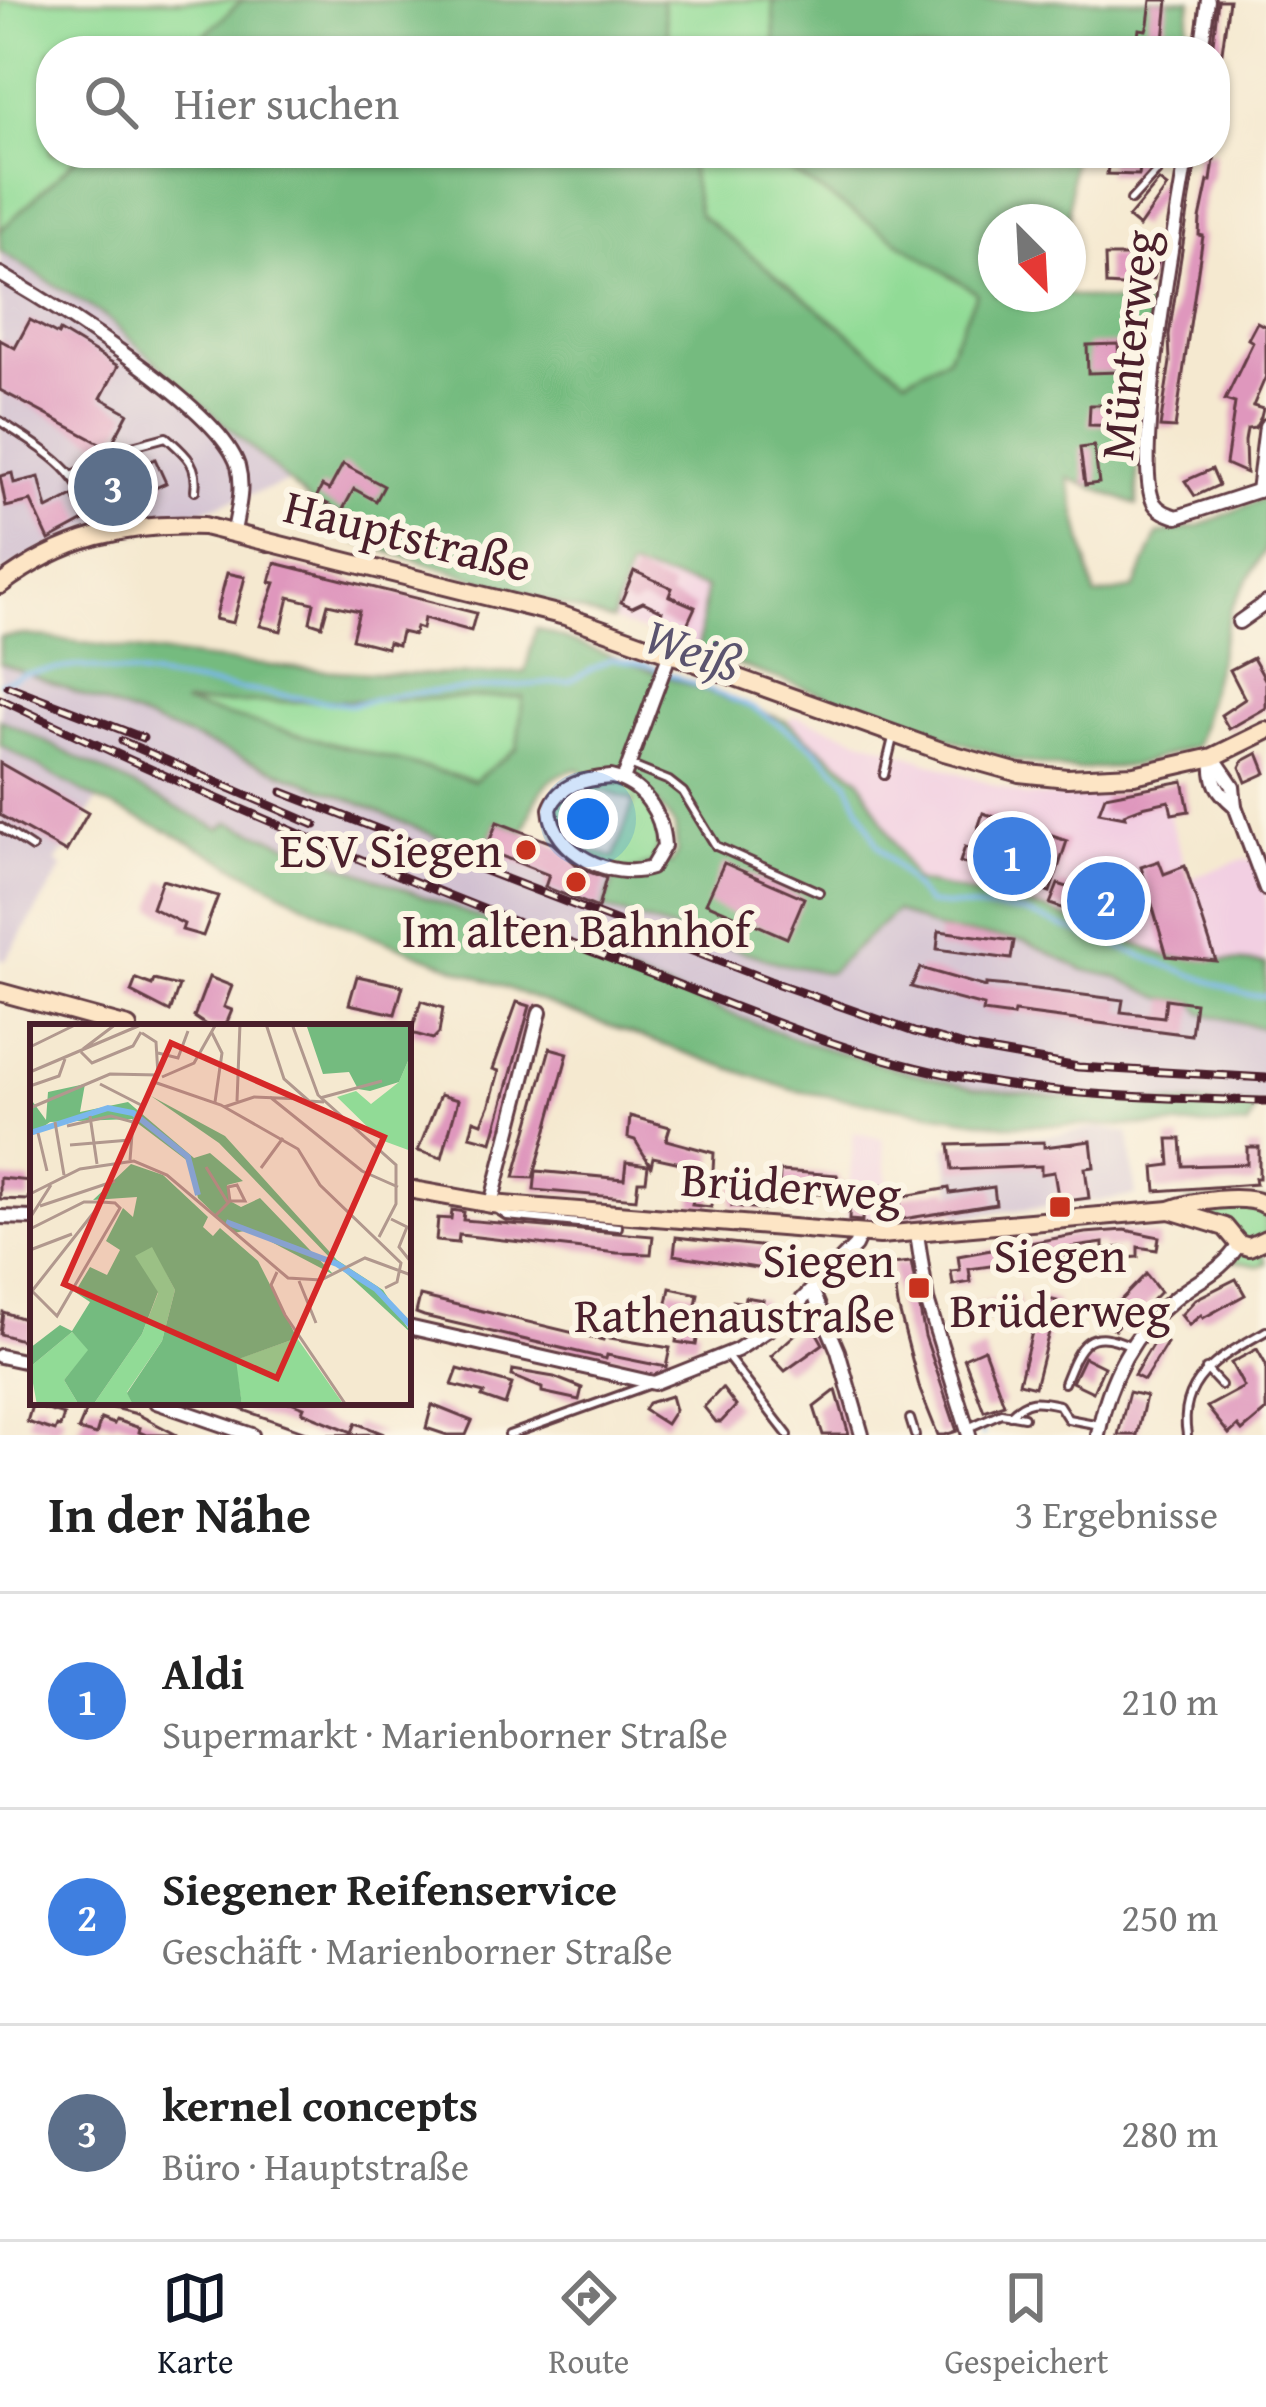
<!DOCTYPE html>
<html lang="de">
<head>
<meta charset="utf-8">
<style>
  :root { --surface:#fff; --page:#f2f2f2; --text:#222; --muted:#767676; --line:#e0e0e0; --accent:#111827 }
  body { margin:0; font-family:"Gentium Book Plus",serif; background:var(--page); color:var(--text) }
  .compass { position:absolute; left:978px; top:204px; width:108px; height:108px; border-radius:50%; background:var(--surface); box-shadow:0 3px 9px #0004; rotate:156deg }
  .you { position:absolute; left:588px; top:819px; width:42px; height:42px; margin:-30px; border:9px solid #fff; border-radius:50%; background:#1a73e8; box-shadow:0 0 0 18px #1a73e833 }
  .badge { display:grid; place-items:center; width:78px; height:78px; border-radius:50%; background:var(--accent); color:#fff; font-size:39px; font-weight:700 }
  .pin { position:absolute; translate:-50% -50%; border:6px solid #fff; box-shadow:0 3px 12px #0006 }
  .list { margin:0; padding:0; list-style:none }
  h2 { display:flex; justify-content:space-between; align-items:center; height:156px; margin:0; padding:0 48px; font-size:51px }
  h2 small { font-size:39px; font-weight:400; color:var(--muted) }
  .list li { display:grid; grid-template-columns:78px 1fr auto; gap:36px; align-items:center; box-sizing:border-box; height:216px; padding:0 48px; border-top:3px solid var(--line) }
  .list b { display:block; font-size:45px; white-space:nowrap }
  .list p { margin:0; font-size:39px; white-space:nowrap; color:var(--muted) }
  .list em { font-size:39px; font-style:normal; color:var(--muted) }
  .icon { flex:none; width:66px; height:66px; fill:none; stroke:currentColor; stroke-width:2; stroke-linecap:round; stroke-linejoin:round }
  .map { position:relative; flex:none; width:1266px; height:1435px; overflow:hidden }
  .search { position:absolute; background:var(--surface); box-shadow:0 3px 9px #0004; left:36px; right:36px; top:36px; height:132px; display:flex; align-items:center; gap:30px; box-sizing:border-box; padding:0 42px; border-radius:48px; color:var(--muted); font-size:45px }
  .sheet { height:804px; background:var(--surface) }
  nav { display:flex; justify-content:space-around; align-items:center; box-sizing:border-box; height:168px; border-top:3px solid var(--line); background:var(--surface); font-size:33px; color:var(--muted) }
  nav a { display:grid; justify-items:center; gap:6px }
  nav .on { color:var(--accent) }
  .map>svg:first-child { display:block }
</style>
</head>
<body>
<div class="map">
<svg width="1266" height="1435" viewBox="0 0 1266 1435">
  <rect width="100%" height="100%" fill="#fcf5e5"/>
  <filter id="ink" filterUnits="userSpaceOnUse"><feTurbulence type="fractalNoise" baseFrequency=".00833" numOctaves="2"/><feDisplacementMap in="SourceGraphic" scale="24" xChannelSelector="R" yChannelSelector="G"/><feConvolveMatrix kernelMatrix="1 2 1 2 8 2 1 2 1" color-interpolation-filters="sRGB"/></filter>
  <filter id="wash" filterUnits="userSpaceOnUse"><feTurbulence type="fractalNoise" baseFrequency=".004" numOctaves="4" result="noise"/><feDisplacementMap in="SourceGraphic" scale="48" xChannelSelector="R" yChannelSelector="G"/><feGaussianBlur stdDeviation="2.7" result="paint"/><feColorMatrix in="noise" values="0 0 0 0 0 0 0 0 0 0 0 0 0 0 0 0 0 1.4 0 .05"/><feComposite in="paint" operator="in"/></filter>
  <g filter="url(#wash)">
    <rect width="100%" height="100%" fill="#f5e9d0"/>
    <g fill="#f2cfe2">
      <path d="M629 568 706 589 698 651 612 621Z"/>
      <path d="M796 716 1025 796H1117L1160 786 1189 879 1243 859 1257 862 1266 889V964L1167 956 1047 910 915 881 860 779 786 721Z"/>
      <path d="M854 1132 883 1139 892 1224 846 1220Z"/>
    </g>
    <g fill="#cfbdd0">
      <path d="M0 251 106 316 292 481 196 512 121 515 70 536 0 574Z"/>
      <path d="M0 663 359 803 482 857 497 822 617 868 604 908 830 973 896 911 940 930 1024 941 1084 970 1116 977 1162 998 1195 1003 1202 1013 1265 1029 1266 1107 1071 1098 973 1088 804 1042 230 822 220 829 0 719Z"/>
      <path d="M0 745 97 800 66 853 62 852 56 862 63 867 5 961 0 959Z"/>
      <path d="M1101 1128 1129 1133 1136 1196 956 1217 945 1147 1006 1135 1043 1136Z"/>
    </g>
    <g fill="#91db96" stroke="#6e7d60" stroke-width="3" fill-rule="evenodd">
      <path d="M0 0H242L188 51H51V153H82L0 231Z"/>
      <path d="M662 0H773L775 51H671Z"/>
      <path d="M688 153H780L781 165 977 293 947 357 905 379 698 214Z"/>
      <path d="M524 696 517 748 475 781 177 703Z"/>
      <path d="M590 779 633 784 663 832 651 868 617 872 556 835 553 800ZM601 790 634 801 614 858 582 848Z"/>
      <path d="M1266 1200V1239L1260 1245 1266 1263 1258 1266 1229 1260 1239 1244 1189 1202Z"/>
    </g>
    <g fill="#74bb7f" stroke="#5f6d55" stroke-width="3" fill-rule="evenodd">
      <path d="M242 0H662L671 51H188Z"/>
      <path d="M773 0H1191L1184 51H775Z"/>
      <path d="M82 153H688L699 214 906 379 947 357 977 293 781 165V153H1073L1068 228V222H996V294H1063L1151 307 1138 402 1137 505 1068 478 1095 596 1134 589 1158 534 1199 526 1266 497V549L1231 608 1196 746 1132 766 1072 770 1012 760 698 651 706 588 629 568 612 621 354 541 106 317 0 251V231Z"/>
      <path d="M536 628 786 721 860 779 915 881 1047 910 1167 956 1266 964V1029L1202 1013 1195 1003 1162 998 1116 977 1084 970 1024 941 939 930 896 911 829 973 783 964 603 908 617 872 627 874 659 859 671 864 677 852 675 826 656 801 651 804 633 784 590 779 579 769C542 774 535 801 524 832L497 822 483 857 359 803 0 663V637L27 635C189 658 361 683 525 672ZM523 697 517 748 474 781 183 704Z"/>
      <path d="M0 719 220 829 229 822 804 1042 897 1069 973 1088 1071 1098 1257 1106 1248 1126 1004 1125 792 1090 561 1009 347 926 170 832 97 800 0 745Z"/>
    </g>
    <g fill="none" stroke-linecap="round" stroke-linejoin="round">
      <g stroke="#7bb7ed" stroke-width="4.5">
        <path d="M0 683 23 674 79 666 350 705 402 694 568 682 611 659 647 665 755 709 813 747 847 781 877 844 928 904 1023 912 1247 995 1266 996"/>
        <path d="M982 1433 983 1435"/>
      </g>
    </g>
    <g id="blocks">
      <g fill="#df97bd">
        <path d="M1151 0H1168L1164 40 1157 39V46L1137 44 1139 29 1146 30 1148 24Z"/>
        <path d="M1218 0H1229L1222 52 1212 51Z"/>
        <path d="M1110 153 1141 160 1139 175 1107 174Z"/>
        <path d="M1197 153H1215L1211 181H1208L1200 219 1199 235 1203 236 1175 428 1160 427 1170 362 1169 335Z"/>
        <path d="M1159 181 1167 187 1139 227 1128 218Z"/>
        <path d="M1149 250 1160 252 1154 279 1143 278 1138 287 1106 285 1105 256H1148Z"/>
        <path d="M30 320 58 335 60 331 118 366 101 398 128 413 111 445 107 447 0 390V340L15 348Z"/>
        <path d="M1257 322 1266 327V376L1253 406 1263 409 1261 417 1255 428 1247 429 1245 441 1246 473 1226 464 1235 403 1225 400 1253 342 1248 339Z"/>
        <path d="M1118 344 1120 372 1088 373 1087 345Z"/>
        <path d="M1090 405H1124L1123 426 1089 425Z"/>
        <path d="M1094 446 1099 483 1085 485 1080 448Z"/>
        <path d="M155 459 166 483 108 510 98 485Z"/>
        <path d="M343 464 384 486 376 501 354 489 342 511 316 498 322 486 329 490Z"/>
        <path d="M1212 469 1219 485 1195 496 1185 481Z"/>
        <path d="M12 473 14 483 39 477 47 509 73 496 84 521 49 540 31 501 6 507 0 476Z"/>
        <path d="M275 563 476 613 471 631 424 618 422 629 416 627 414 635 401 632 398 645 388 642 387 648 352 639 359 611 328 604 322 626 310 622 314 603 289 597 281 631 260 626 275 583 270 582Z"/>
        <path d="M634 571 672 588 669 596 695 607 684 631 658 620 662 611 643 602 632 607 621 602Z"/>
        <path d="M227 573 245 577 233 623 215 619Z"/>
        <path d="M1253 658 1266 681V708L1229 729 1221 715 1245 699 1230 670Z"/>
        <path d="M1258 753 1266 773 1246 782 1240 767 1243 761Z"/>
        <path d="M0 763 88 813 66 852 0 815Z"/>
        <path d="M1183 781 1189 811 1172 814 1169 801 1142 807 1124 814 1125 817 1099 812 1105 796Z"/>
        <path d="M983 813 1067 841 1050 892 1017 881 1016 885 1005 881 1006 878 960 862 965 847 971 849Z"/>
        <path d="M497 822 552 843 581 869 606 878 598 908 545 887 549 875 486 850Z"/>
        <path d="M1159 861 1164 874 1185 866 1216 961 1167 956 1141 867Z"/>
        <path d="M724 863 804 898 787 938 706 903Z"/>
        <path d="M162 880 218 896 203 936 182 930 184 924 152 908Z"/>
        <path d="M1058 884 1107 900 1100 921 1050 904Z"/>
        <path d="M939 931 1014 941 1011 959 937 949Z"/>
        <path d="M920 968 986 987V984L1020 987 1123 1000 1121 1012 1164 1017 1166 999 1195 1003 1191 1035 1014 1012 1013 1016 983 1012 984 1006 911 987Z"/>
        <path d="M357 976 403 986 395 1014 349 1004Z"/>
        <path d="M209 977 232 986 224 1007 232 1010 225 1027H209L194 1017Z"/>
        <path d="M136 979 152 985 154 980 179 986 170 1012 131 992Z"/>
        <path d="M421 1001 443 1008 439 1033 433 1039 411 1033Z"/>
        <path d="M517 1002 530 1006 492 1142 470 1136 474 1120 482 1123 490 1104 499 1071 493 1069Z"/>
        <path d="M550 1048 568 1053 546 1133 533 1178 514 1177Z"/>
        <path d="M440 1095 458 1100 442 1158 418 1151Z"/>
        <path d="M630 1116 670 1127 666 1140 714 1153 711 1207 692 1205 699 1167 653 1157 651 1166 635 1140 628 1138Z"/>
        <path d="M1168 1139H1181L1183 1166 1247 1164V1147H1259V1178H1255L1256 1184 1156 1191 1154 1167 1170 1165Z"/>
        <path d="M1091 1141 1094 1167 1085 1168 1089 1198 1059 1202 1054 1172 1041 1174V1166L952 1170 949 1145 1044 1142V1147Z"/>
        <path d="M626 1162 648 1165 646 1181H638L636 1199 534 1190 536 1171 624 1179Z"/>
        <path d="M780 1171 837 1175 840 1183 882 1186 881 1203 863 1201 862 1221 849 1220 850 1196 779 1191Z"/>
        <path d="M0 1178 31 1181 29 1200 0 1199Z"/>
        <path d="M734 1184 766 1186 764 1209 732 1206Z"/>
        <path d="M994 1187 996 1204 903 1219 899 1197 949 1188 950 1193Z"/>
        <path d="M452 1210 464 1212 463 1220 653 1236 651 1254 617 1253 459 1235 458 1243 436 1241 438 1218 451 1219Z"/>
        <path d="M1125 1230 1159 1237 1157 1250 1138 1247V1257L1124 1258V1247L1103 1249V1243L1068 1248 1069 1255 969 1269 971 1282 953 1285 951 1271 960 1270 958 1256 1085 1233Z"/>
        <path d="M676 1237 778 1248 776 1271 674 1255Z"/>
        <path d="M911 1262 925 1336 957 1431 945 1435H938L920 1390 898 1306 892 1264Z"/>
        <path d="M1146 1274 1160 1292 1131 1322 1122 1318 1115 1330 1104 1323 1115 1306Z"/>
        <path d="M1236 1279 1245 1295 1203 1318 1201 1315 1189 1325 1181 1315 1196 1299Z"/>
        <path d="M670 1288 698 1294 692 1327 699 1328 696 1345 676 1342 681 1311 666 1308Z"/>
        <path d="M420 1296 603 1340 604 1337 670 1348 666 1367 607 1355 606 1359 599 1357 424 1316 416 1313Z"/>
        <path d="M745 1297 763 1300 758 1323 754 1325 729 1320 733 1301 744 1303Z"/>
        <path d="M1018 1297 1020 1309 961 1319 959 1307Z"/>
        <path d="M1041 1297 1057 1301 1035 1387 1019 1383Z"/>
        <path d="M3 1312 33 1322 28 1342 0 1334Z"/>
        <path d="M810 1321 823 1344 785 1371 771 1356Z"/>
        <path d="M1157 1337 1167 1343 1144 1380 1134 1375Z"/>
        <path d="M984 1349 1004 1404 984 1411 964 1358Z"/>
        <path d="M1257 1349 1266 1365V1411L1242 1431 1238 1426 1229 1434 1207 1407 1244 1387 1231 1363Z"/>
        <path d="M1084 1357 1104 1367 1093 1392 1072 1382Z"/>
        <path d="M458 1369 512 1384 505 1405 482 1397 484 1393 452 1385Z"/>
        <path d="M513 1370 554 1377 582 1388 579 1400 542 1392V1388L512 1376Z"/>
        <path d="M722 1388 736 1406 721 1422H716L704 1407Z"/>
        <path d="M836 1390 849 1435H823L814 1407Z"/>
        <path d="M1129 1392 1146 1396 1137 1435H1118Z"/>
        <path d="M671 1396 675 1410 666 1424 644 1410 648 1403Z"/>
        <path d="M33 1402H47L44 1409 64 1415 60 1427 57 1426 55 1431 27 1422Z"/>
        <path d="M90 1402 137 1414 177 1435H146L139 1432 140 1428 116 1420 114 1424 101 1419 96 1435 78 1430Z"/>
        <path d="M221 1402H291L304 1407 302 1412 352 1432 356 1423 384 1434 314 1435Z"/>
        <path d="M432 1405 472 1421 466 1435H447L426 1428Z"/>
      </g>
    </g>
  </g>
  <g filter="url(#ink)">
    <use href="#blocks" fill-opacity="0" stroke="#643d44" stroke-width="3"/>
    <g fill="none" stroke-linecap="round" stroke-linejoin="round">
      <g stroke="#643d44" stroke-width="12">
        <g id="lane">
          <path d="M1131 200 1174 153"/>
          <path d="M0 421C55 458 78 467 101 532"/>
          <path d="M74 475 117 450 166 437C185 454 199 464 195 491"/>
          <path d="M632 766 669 781 683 792 716 846 819 892"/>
          <path d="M884 775 893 738"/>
          <path d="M0 827 32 848"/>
          <path d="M498 1210 507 1216 618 1227"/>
          <path d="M726 1355 788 1435"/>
          <path d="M1206 1369 1221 1385"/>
          <path d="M1064 1383C1079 1344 1088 1325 1131 1346"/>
          <path d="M1010 1415C1027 1398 1036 1400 1059 1405L1068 1419 1100 1425"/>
          <path d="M910 1419 915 1435"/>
          <path d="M970 1427 1001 1413 1024 1417"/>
          <path d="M509 1435 651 1384"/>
          <path d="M1187 1435C1177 1378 1224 1355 1266 1331"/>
        </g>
      </g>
      <g stroke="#643d44" stroke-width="18">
        <g id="street">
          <path d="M1201 51 1208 0"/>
          <path d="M1187 153C1178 211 1131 462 1154 503 1159 511 1168 514 1177 517L1266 488"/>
          <path d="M0 274C55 306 220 408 238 466 244 488 238 510 234 531"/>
          <path d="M1258 491 1266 426"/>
          <path d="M1239 622 1266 603"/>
          <path d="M1213 757 1233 786 1235 806 1266 889"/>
          <path d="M1213 757C1211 782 1217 791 1235 806"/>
          <path d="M611 777C644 784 662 813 664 846L651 868C612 881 553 853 550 809 559 783 587 779 611 777Z"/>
          <path d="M623 780 670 653"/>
          <path d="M491 1204 540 1012"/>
          <path d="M0 1217 33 1218"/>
          <path d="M917 1234 927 1300 969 1435"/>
          <path d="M812 1290 838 1351 862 1435"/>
          <path d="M408 1327 654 1383 737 1350 781 1321 855 1246 861 1233"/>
          <path d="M0 1356 33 1363"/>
          <path d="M156 1402 252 1435"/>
          <path d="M1098 1435C1108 1380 1131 1334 1175 1298 1199 1279 1223 1271 1239 1244"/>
        </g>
      </g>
      <g stroke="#643d44" stroke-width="22">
        <g id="secondary">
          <path d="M0 585C62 538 127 522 204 526L565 616 944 752 1019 773 1067 778 1134 775 1213 757 1266 731"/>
          <path d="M0 992 128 1027"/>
          <path d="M408 1189 491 1204 880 1235 1170 1210C1192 1201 1246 1193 1266 1205"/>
          <path d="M1170 1210 1225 1227 1239 1244 1249 1247 1266 1239"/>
        </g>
      </g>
      <use href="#lane" stroke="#fff" stroke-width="6"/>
      <use href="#street" stroke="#fff" stroke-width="12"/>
      <use href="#secondary" stroke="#fde5c5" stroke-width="16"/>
      <g stroke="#4a1f2b" stroke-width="9">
        <g id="rail">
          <path d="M8 686 143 738"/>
          <path d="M0 699C209 800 421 887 638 969 745 1010 853 1058 966 1078 1065 1097 1166 1098 1266 1101"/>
          <path d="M122 741 315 825"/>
          <path d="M282 792 770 981 914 1032 971 1048 1078 1067 1266 1078"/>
        </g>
      </g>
      <use href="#rail" stroke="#fcf5e5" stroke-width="4.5" stroke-dasharray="14" stroke-linecap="butt"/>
    </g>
  </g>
  <g fill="#c8321e" stroke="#fcf5e5" stroke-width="4.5">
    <circle cx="526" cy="850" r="12"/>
    <circle cx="576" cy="882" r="12"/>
    <rect x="1048" y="1195" width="24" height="24" rx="6"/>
    <rect x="907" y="1276" width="24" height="24" rx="6"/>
  </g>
  <g text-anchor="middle" stroke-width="12" stroke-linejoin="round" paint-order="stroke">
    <g font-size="48" fill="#4a1f2b" stroke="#fcf5e5">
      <text transform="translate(1128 345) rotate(-84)" y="17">Münterweg</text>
      <text transform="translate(408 535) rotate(14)" y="17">Hauptstraße</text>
      <text transform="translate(791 1186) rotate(4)" y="17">Brüderweg</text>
    </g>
    <g font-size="48" fill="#4a1f2b" stroke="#fcf5e5" text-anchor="end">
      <text x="502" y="867">ESV Siegen</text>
      <text x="576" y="947" text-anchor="middle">Im alten Bahnhof</text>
      <text x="1060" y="1272" text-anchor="middle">Siegen<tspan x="1060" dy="55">Brüderweg</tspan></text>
      <text x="895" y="1277">Siegen<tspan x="895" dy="55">Rathenaustraße</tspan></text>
    </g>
    <g font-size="51" font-style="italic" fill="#5b546f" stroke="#fcf5e5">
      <text transform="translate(693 649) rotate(19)" y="18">Weiß</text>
    </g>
  </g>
  <g transform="translate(30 1024)">
    <rect width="381" height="381" fill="#f5e9d0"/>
    <path d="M381 30V127L351 116 307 73 326 67 341 80 369 58ZM114 223H123L145 266 132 317 97 368 103 381H63L112 310 128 269 104 232ZM42 308 59 326 34 356 49 381H7L0 343ZM267 314 314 381H212L205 336Z" fill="#91db96"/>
    <path d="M276 0H381V30L369 58 340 67 328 65 319 48 293 50ZM55 60 50 88 98 78 164 134 180 129 213 157 197 161 200 177 211 183 230 174 304 251 219 206 204 209 168 174 159 138 102 95 20 98 3 110 0 74 16 96 18 68ZM121 72 195 112 307 236 353 266 381 309 304 238 189 119ZM101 140 133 151 178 193 173 203 183 212 190 204 228 237 267 314 206 336 212 381H103L97 369 132 317 145 266 122 223 105 232 128 268 112 310 63 381H49L34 356 58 326 42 308 0 343V324L30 301 42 307 60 278 45 268 60 243 77 251 90 226 76 217 93 184 103 193 107 173 63 176Z" fill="#74bb7f"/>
    <path fill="none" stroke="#7bb7ed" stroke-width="6" d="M0 109 78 84 103 89 158 133 168 171M196 198 307 240 346 265 381 302"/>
    <path fill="none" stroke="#b1988e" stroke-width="3" d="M236 0 254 55 279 77 294 78M262 0 288 71 366 141V180L349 213M112 9 126 18 128 51M182 9 192 29 185 78M0 23 47 0M53 25 86 0M51 28 62 39 103 22 111 8M128 29 148 34 158 7M0 48 113 0M132 53 164 39 186 0M124 58 191 81 268 125 290 161 371 239 367 258 355 264M70 60 111 81M0 62 29 52 35 35M240 73 332 147 368 163M290 74 352 57M207 77 210 0M194 83 224 73 272 75M0 84 80 50 128 51M60 92 67 140M25 98 34 151M37 102 81 92 103 98M8 109 17 147M40 121 100 116M100 136 103 98 124 58M176 143 198 179M231 144 253 114M0 170 50 145 104 137 137 151 258 254 291 256 335 234 381 251M10 182 85 157M185 192 200 177H215L207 161 198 163 200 177M0 194 21 161M361 195 377 203 369 223 381 238M0 205 54 178H72L85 179 90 184 27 292 2 267 72 178M0 226 42 210M247 248 241 261 255 291 316 381M269 257 286 299"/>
    <path fill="#d62828" fill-opacity="0.15" stroke="#d62828" stroke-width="6" d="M141 19 354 113 247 354 34 260Z"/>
    <rect width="381" height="381" fill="none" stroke="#4a1f2b" stroke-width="6"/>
  </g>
</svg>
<svg class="compass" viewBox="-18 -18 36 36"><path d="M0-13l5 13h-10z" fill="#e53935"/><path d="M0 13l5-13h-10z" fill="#767676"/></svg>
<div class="you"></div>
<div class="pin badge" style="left:1012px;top:856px;background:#3f7fe0">1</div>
<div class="pin badge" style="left:1106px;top:901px;background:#3f7fe0">2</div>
<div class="pin badge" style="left:113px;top:487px;background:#5c6f8a">3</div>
<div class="search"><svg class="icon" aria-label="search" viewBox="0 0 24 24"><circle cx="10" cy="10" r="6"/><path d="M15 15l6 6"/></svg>Hier suchen</div>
</div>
<section class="sheet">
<h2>In der Nähe<small>3 Ergebnisse</small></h2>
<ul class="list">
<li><span class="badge" style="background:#3f7fe0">1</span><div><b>Aldi</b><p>Supermarkt · Marienborner Straße</p></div><em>210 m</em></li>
<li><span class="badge" style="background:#3f7fe0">2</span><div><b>Siegener Reifenservice</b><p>Geschäft · Marienborner Straße</p></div><em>250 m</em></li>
<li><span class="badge" style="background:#5c6f8a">3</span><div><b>kernel concepts</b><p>Büro · Hauptstraße</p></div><em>280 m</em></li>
</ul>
</section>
<nav>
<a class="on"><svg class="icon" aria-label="map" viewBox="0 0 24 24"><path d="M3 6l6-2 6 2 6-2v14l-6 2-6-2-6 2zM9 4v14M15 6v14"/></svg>Karte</a>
<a><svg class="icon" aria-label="directions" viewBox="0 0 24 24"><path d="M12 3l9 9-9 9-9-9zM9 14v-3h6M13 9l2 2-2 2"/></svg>Route</a>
<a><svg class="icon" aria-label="saved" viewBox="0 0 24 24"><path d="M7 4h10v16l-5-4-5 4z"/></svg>Gespeichert</a>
</nav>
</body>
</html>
